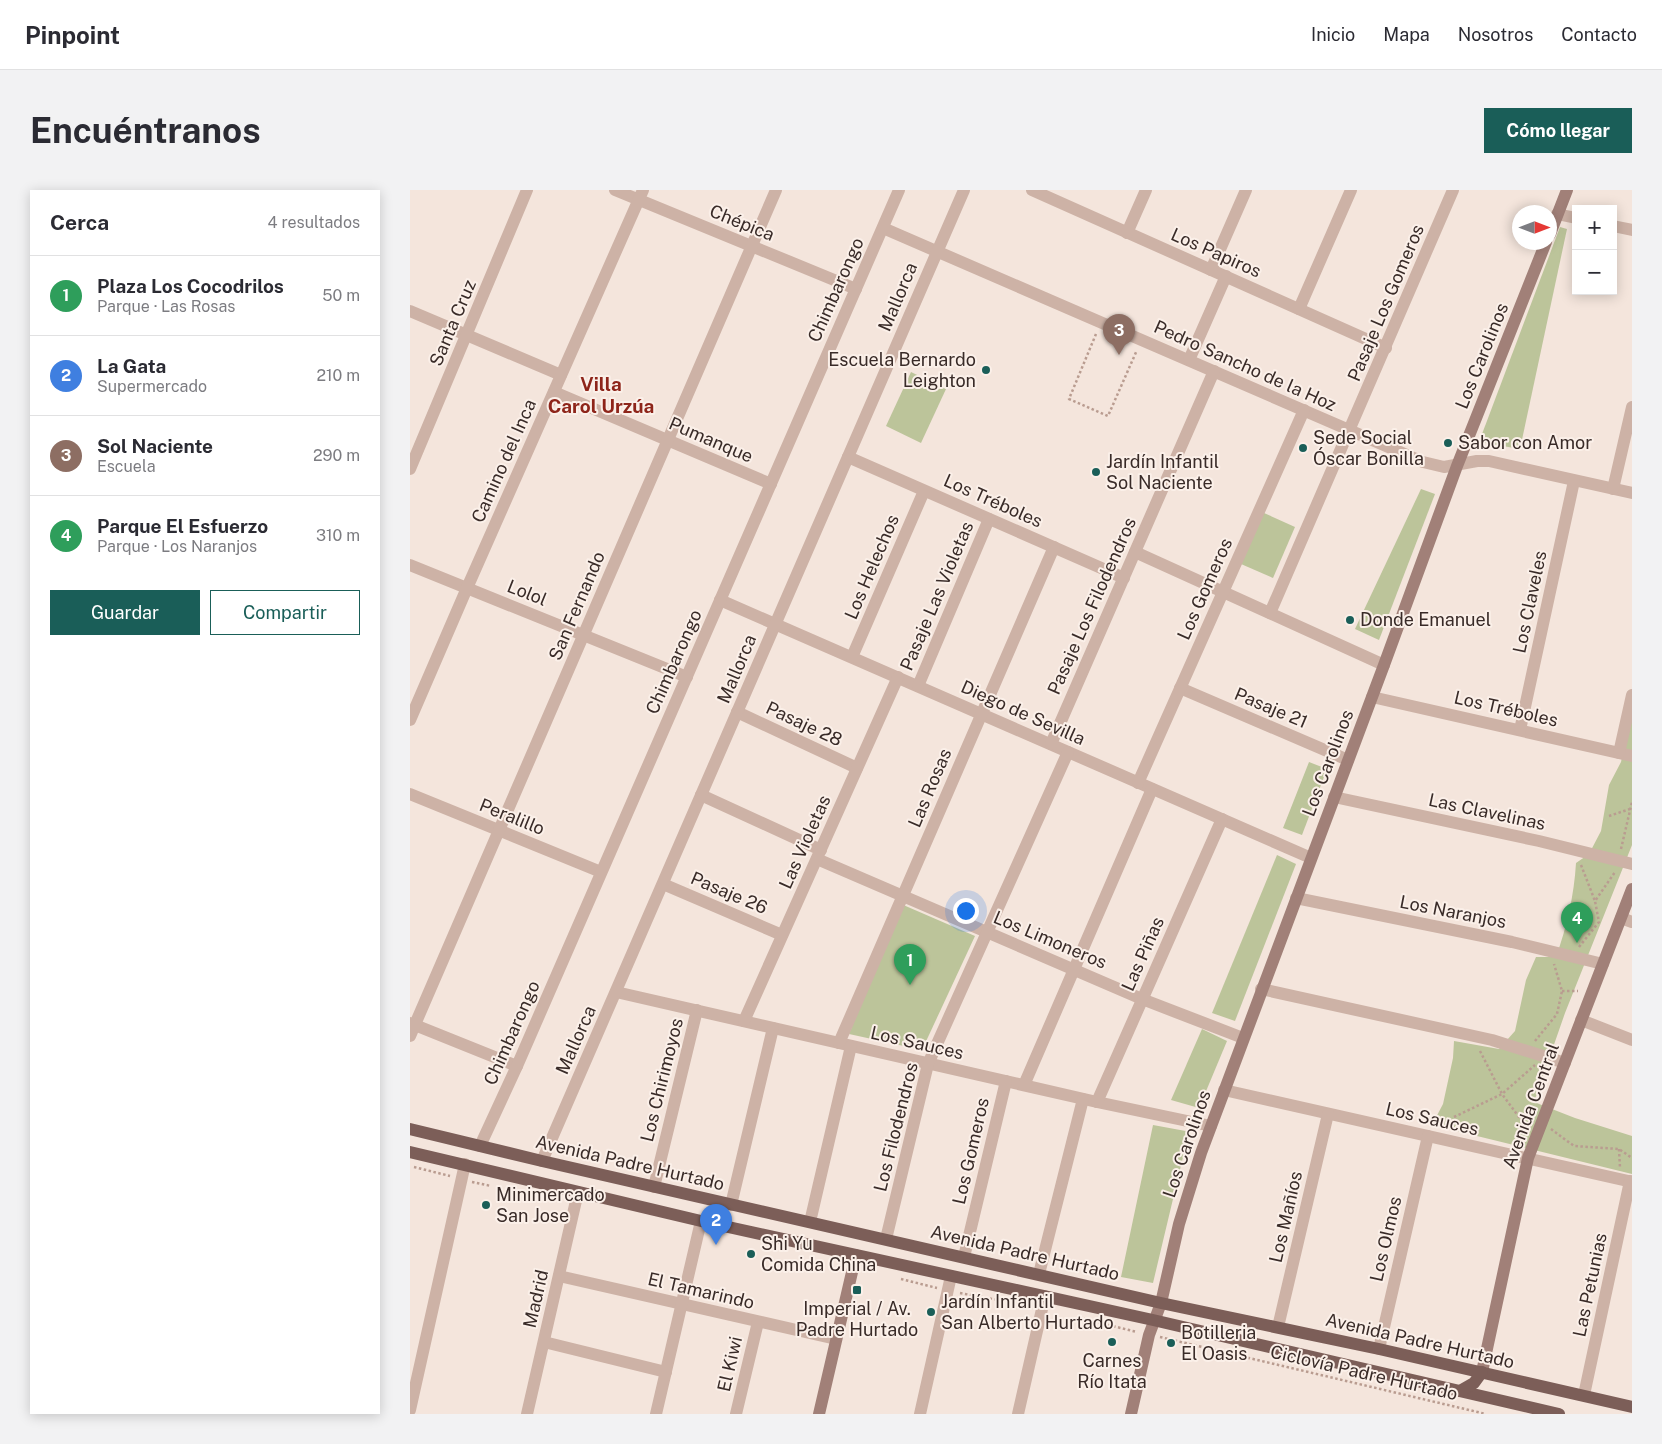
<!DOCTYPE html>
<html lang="es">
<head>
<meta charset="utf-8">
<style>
  :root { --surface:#fff; --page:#f2f2f3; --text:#2b2b33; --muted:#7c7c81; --line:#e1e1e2; --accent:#1a5e58 }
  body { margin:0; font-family:"Public Sans",sans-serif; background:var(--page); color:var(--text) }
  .controls { position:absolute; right:15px; top:15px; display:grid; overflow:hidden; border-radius:0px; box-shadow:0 2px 12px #0003 }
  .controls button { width:45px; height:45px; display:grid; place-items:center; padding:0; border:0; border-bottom:1px solid var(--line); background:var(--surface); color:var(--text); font:25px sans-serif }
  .compass { position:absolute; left:1102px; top:15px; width:45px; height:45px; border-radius:50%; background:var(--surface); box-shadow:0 2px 12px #0003; rotate:90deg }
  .you { position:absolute; left:555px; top:720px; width:18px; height:18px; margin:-12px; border:4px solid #fff; border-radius:50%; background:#1a73e8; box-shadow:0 0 0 8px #1a73e833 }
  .badge { display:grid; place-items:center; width:32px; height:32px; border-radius:50%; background:var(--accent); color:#fff; font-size:16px; font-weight:700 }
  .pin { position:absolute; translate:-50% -41px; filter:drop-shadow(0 1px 2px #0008) }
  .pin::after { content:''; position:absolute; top:26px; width:18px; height:15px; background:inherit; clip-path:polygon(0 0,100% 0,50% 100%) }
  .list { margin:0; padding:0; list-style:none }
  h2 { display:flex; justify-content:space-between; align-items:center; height:65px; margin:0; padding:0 20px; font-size:21px }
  h2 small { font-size:16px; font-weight:400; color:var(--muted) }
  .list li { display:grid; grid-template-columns:32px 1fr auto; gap:15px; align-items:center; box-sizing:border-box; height:80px; padding:0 20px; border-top:1px solid var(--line) }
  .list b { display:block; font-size:19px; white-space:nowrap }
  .list p { margin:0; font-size:16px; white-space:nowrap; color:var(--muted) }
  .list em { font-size:16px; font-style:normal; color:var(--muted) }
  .actions { display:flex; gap:10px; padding:15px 20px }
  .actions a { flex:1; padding:11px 0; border:1px solid var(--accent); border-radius:0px; text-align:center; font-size:18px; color:var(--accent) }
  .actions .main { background:var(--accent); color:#fff }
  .map { position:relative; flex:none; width:1222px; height:1224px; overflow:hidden; border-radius:0px }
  header { display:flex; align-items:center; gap:30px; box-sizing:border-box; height:70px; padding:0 25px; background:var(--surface); border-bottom:1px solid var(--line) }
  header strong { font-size:24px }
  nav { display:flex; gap:28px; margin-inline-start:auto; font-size:18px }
  .intro { display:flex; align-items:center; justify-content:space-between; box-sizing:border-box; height:120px; padding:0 30px }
  h1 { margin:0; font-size:35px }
  .button { padding:12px 22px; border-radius:0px; background:var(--accent); color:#fff; font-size:18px; font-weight:700 }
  main { display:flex; gap:30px; padding:0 30px }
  aside { flex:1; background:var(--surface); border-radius:0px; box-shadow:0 2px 12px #0003 }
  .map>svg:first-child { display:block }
</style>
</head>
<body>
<header>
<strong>Pinpoint</strong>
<nav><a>Inicio</a><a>Mapa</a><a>Nosotros</a><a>Contacto</a></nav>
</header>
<div class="intro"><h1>Encuéntranos</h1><a class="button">Cómo llegar</a></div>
<main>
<aside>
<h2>Cerca<small>4 resultados</small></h2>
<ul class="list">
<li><span class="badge" style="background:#2e9e5b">1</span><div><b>Plaza Los Cocodrilos</b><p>Parque · Las Rosas</p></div><em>50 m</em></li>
<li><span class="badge" style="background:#3f7fe0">2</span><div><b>La Gata</b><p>Supermercado</p></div><em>210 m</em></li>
<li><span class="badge" style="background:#8d6e63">3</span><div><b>Sol Naciente</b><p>Escuela</p></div><em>290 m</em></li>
<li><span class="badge" style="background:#2e9e5b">4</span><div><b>Parque El Esfuerzo</b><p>Parque · Los Naranjos</p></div><em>310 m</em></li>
</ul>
<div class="actions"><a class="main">Guardar</a><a>Compartir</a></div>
</aside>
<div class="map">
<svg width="1222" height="1224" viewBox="0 0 1222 1224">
  <rect width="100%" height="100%" fill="#f4e5dc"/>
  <g fill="#bcc49a">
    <path d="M1150 37 1157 39 1110 259 1069 252Z"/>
    <path d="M501 182 536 199 511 253 476 236Z"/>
    <path d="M1011 299 1025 304 969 450 945 439Z"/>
    <path d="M854 323 885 337 863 388 831 374Z"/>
    <path d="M1222 520V655L1155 823 1124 912 1165 928 1222 946V984L1022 935 1033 914 1043 868 1044 851 1089 859 1105 841 1116 790 1126 767H1146C1157 736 1164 706 1166 673L1179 664 1191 641 1199 595 1211 572Z"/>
    <path d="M899 572 917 579 892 645 873 638Z"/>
    <path d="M867 665 886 674 825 831 802 823Z"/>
    <path d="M491 714 565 746 512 860 439 844Z"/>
    <path d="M792 839 817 851 789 918 761 910Z"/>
    <path d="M743 935 781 942 773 967 743 1093 711 1087Z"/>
  </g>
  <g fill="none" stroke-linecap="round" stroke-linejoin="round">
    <g stroke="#b99c90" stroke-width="2.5" stroke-dasharray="2.5 2.5" stroke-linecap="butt">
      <path d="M686 144 659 209 698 226 727 160"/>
      <path d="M1199 626 1220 619"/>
      <path d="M1211 659 1222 612"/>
      <path d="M1171 675 1185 711"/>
      <path d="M1169 757 1189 732 1185 711 1205 682"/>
      <path d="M1152 801H1168"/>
      <path d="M1125 851 1147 824 1152 801 1144 774"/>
      <path d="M1070 861 1092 904 1125 875"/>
      <path d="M1044 927 1092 904 1117 938"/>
      <path d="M1141 939 1164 956 1209 959 1222 968"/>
      <path d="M1209 959 1210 978"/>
      <path d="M4 977 40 986"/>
      <path d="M62 992 81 996"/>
      <path d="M491 1089 527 1098"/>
      <path d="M550 1103 588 1110"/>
      <path d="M674 1129 727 1142"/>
      <path d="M750 1147 1076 1224"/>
    </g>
    <g stroke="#cdb2a6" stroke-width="12">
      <path d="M205 0 446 99"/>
      <path d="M622 0 976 158"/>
      <path d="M1147 24 1166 28"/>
      <path d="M1203 36 1222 40"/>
      <path d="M473 38 1013 272 1034 277 1067 271H1079L1222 303"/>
      <path d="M717 43 736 0"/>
      <path d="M801 80 836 0"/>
      <path d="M889 119 941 0"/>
      <path d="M0 121 151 185"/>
      <path d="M779 170 816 86"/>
      <path d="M144 202 361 294"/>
      <path d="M438 267 714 388"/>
      <path d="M0 279 117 0"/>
      <path d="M1203 299 1222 217"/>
      <path d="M725 362 974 475"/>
      <path d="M0 375 277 487"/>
      <path d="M310 410 901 668"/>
      <path d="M860 423 1043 0"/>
      <path d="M442 467 514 301"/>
      <path d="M508 496 579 329"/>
      <path d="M770 498 938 570"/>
      <path d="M962 507 1222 566"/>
      <path d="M327 522 447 578"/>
      <path d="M0 530 57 398 233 0"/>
      <path d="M1110 540 1164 291"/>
      <path d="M641 554 804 181"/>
      <path d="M1209 563 1222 505"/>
      <path d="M728 593 894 220"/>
      <path d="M0 604 191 682"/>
      <path d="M291 605 411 660"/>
      <path d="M924 607 1129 651 1222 674"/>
      <path d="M407 669 732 809 833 848"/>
      <path d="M253 694 372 745"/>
      <path d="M886 708 1102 752 1193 774"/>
      <path d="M1211 728 1222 732"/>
      <path d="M851 799 1082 850 1155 873"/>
      <path d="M206 802 687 912 801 936"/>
      <path d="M1171 830 1222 850"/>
      <path d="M334 831 488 487"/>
      <path d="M0 833 107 876"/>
      <path d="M0 846 366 0"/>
      <path d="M429 853 644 357"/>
      <path d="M614 895 742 599"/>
      <path d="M814 900 1222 992"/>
      <path d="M687 912 812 629"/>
      <path d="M70 956 107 876 489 0"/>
      <path d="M132 971 554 0"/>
      <path d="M244 997 287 820"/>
      <path d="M321 1015 363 838"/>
      <path d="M400 1032 441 856"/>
      <path d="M476 1049 518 874 658 562"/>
      <path d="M554 1067 596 891"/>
      <path d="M629 1084 673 909"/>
      <path d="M149 1086 426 1149"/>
      <path d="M868 1137 918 924"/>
      <path d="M134 1152 256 1182"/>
      <path d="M969 1159 1018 946"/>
      <path d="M1174 1205 1220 991"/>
      <path d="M0 1220 55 974"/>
      <path d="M117 1224 168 1002"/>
      <path d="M246 1224 291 1031"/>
      <path d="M326 1224 348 1132"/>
      <path d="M510 1224 541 1086"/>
      <path d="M608 1224 635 1106"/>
    </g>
    <g stroke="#a18078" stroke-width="12">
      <path d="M1140 44 1157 0"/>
      <path d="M1072 1182 1118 968 1222 699"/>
      <path d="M409 1224 446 1065"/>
      <path d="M721 1224 739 1145 751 1113 769 1034 791 963 974 475 1047 276 1136 52"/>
    </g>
    <g stroke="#7c5e58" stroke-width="12">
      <path d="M0 939 132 971 751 1113 969 1159 1222 1217"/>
      <path d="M0 962 291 1031 743 1130 1149 1224"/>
      <path d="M1050 1201 1064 1193 1072 1182"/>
    </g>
  </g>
  <g fill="#1a5e58" stroke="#fbf0e9" stroke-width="2">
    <circle cx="576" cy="180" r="5"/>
    <circle cx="1038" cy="253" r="5"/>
    <circle cx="893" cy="258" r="5"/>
    <circle cx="686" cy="282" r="5"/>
    <circle cx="940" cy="430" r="5"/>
    <circle cx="76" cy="1015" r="5"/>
    <circle cx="341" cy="1064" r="5"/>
    <rect x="442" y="1095" width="10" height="10" rx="2.5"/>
    <circle cx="521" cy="1122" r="5"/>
    <circle cx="702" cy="1152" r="5"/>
    <circle cx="761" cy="1153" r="5"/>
  </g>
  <g text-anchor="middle" stroke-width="4" stroke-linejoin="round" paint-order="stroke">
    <g font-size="18" fill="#392b28" stroke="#fbf0e9">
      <text transform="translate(332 33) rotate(22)" y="6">Chépica</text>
      <text transform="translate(806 63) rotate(24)" y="6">Los Papiros</text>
      <text transform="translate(426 100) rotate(-66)" y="6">Chimbarongo</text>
      <text transform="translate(488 107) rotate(-67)" y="6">Mallorca</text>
      <text transform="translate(976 113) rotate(-67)" y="6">Pasaje Los Gomeros</text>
      <text transform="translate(43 133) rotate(-67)" y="6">Santa Cruz</text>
      <text transform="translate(1072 166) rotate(-68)" y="6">Los Carolinos</text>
      <text transform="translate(835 176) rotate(24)" y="6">Pedro Sancho de la Hoz</text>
      <text transform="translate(301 250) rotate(23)" y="6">Pumanque</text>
      <text transform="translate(94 271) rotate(-66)" y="6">Camino del Inca</text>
      <text transform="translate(583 311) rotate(24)" y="6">Los Tréboles</text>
      <text transform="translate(462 377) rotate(-67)" y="6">Los Helechos</text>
      <text transform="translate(795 399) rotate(-66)" y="6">Los Gomeros</text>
      <text transform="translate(117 403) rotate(22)" y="6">Lolol</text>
      <text transform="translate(527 406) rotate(-67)" y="6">Pasaje Las Violetas</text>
      <text transform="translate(1120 412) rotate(-78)" y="6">Los Claveles</text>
      <text transform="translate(167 416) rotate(-67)" y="6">San Fernando</text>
      <text transform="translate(682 416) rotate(-66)" y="6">Pasaje Los Filodendros</text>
      <text transform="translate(264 472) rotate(-66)" y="6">Chimbarongo</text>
      <text transform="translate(327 479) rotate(-67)" y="6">Mallorca</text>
      <text transform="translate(861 518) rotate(23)" y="6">Pasaje 21</text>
      <text transform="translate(1096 519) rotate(13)" y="6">Los Tréboles</text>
      <text transform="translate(613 523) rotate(24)" y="6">Diego de Sevilla</text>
      <text transform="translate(394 534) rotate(25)" y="6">Pasaje 28</text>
      <text transform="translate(918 573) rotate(-69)" y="6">Los Carolinos</text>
      <text transform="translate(520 598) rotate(-67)" y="6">Las Rosas</text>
      <text transform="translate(1077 622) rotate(12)" y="6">Las Clavelinas</text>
      <text transform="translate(102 627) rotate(22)" y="6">Peralillo</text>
      <text transform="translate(395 652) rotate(-66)" y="6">Las Violetas</text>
      <text transform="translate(319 703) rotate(23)" y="6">Pasaje 26</text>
      <text transform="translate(1043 722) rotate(11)" y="6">Los Naranjos</text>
      <text transform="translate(640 750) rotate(23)" y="6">Los Limoneros</text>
      <text transform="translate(733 764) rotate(-66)" y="6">Las Piñas</text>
      <text transform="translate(102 843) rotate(-66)" y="6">Chimbarongo</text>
      <text transform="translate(166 850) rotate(-66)" y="6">Mallorca</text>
      <text transform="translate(507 853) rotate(13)" y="6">Los Sauces</text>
      <text transform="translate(252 890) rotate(-76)" y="6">Los Chirimoyos</text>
      <text transform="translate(1121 916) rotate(-70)" y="6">Avenida Central</text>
      <text transform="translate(1022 929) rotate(13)" y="6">Los Sauces</text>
      <text transform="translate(486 937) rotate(-76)" y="6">Los Filodendros</text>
      <text transform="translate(777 954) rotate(-71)" y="6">Los Carolinos</text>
      <text transform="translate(561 961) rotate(-77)" y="6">Los Gomeros</text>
      <text transform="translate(220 973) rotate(13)" y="6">Avenida Padre Hurtado</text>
      <text transform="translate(876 1027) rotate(-77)" y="6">Los Mañíos</text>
      <text transform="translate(976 1049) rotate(-77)" y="6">Los Olmos</text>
      <text transform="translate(615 1063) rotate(13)" y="6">Avenida Padre Hurtado</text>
      <text transform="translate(1180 1095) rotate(-78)" y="6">Las Petunias</text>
      <text transform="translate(291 1101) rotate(13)" y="6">El Tamarindo</text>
      <text transform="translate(126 1109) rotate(-77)" y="6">Madrid</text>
      <text transform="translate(1010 1151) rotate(13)" y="6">Avenida Padre Hurtado</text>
      <text transform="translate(320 1174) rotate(-77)" y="6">El Kiwi</text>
      <text transform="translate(954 1183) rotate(13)" y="6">Ciclovía Padre Hurtado</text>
    </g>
    <g font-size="18" fill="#392b28" stroke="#fbf0e9" text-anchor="start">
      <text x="566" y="176" text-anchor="end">Escuela Bernardo<tspan x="566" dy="21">Leighton</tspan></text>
      <text x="903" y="254">Sede Social<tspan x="903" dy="21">Óscar Bonilla</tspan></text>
      <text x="1048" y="259">Sabor con Amor</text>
      <text x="696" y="278">Jardín Infantil<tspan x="696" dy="21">Sol Naciente</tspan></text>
      <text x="950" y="436">Donde Emanuel</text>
      <text x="86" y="1011">Minimercado<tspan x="86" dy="21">San Jose</tspan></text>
      <text x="351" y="1060">Shi Yu<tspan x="351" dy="21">Comida China</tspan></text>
      <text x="531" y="1118">Jardín Infantil<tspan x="531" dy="21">San Alberto Hurtado</tspan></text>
      <text x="447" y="1125" text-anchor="middle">Imperial / Av.<tspan x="447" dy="21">Padre Hurtado</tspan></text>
      <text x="771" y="1149">Botilleria<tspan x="771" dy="21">El Oasis</tspan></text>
      <text x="702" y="1177" text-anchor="middle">Carnes<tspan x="702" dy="21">Río Itata</tspan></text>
    </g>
    <g font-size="19" font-weight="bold" fill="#8e251a" stroke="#fbf0e9">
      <text x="191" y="201">Villa<tspan x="191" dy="22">Carol Urzúa</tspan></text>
    </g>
  </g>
</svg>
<div class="controls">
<button>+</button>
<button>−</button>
</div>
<svg class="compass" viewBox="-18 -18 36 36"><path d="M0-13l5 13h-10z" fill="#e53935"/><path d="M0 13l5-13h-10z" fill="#7c7c81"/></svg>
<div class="you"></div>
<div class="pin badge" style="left:500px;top:795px;background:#2e9e5b">1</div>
<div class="pin badge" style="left:306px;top:1055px;background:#3f7fe0">2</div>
<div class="pin badge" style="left:709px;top:165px;background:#8d6e63">3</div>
<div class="pin badge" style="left:1167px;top:753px;background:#2e9e5b">4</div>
</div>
</main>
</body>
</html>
